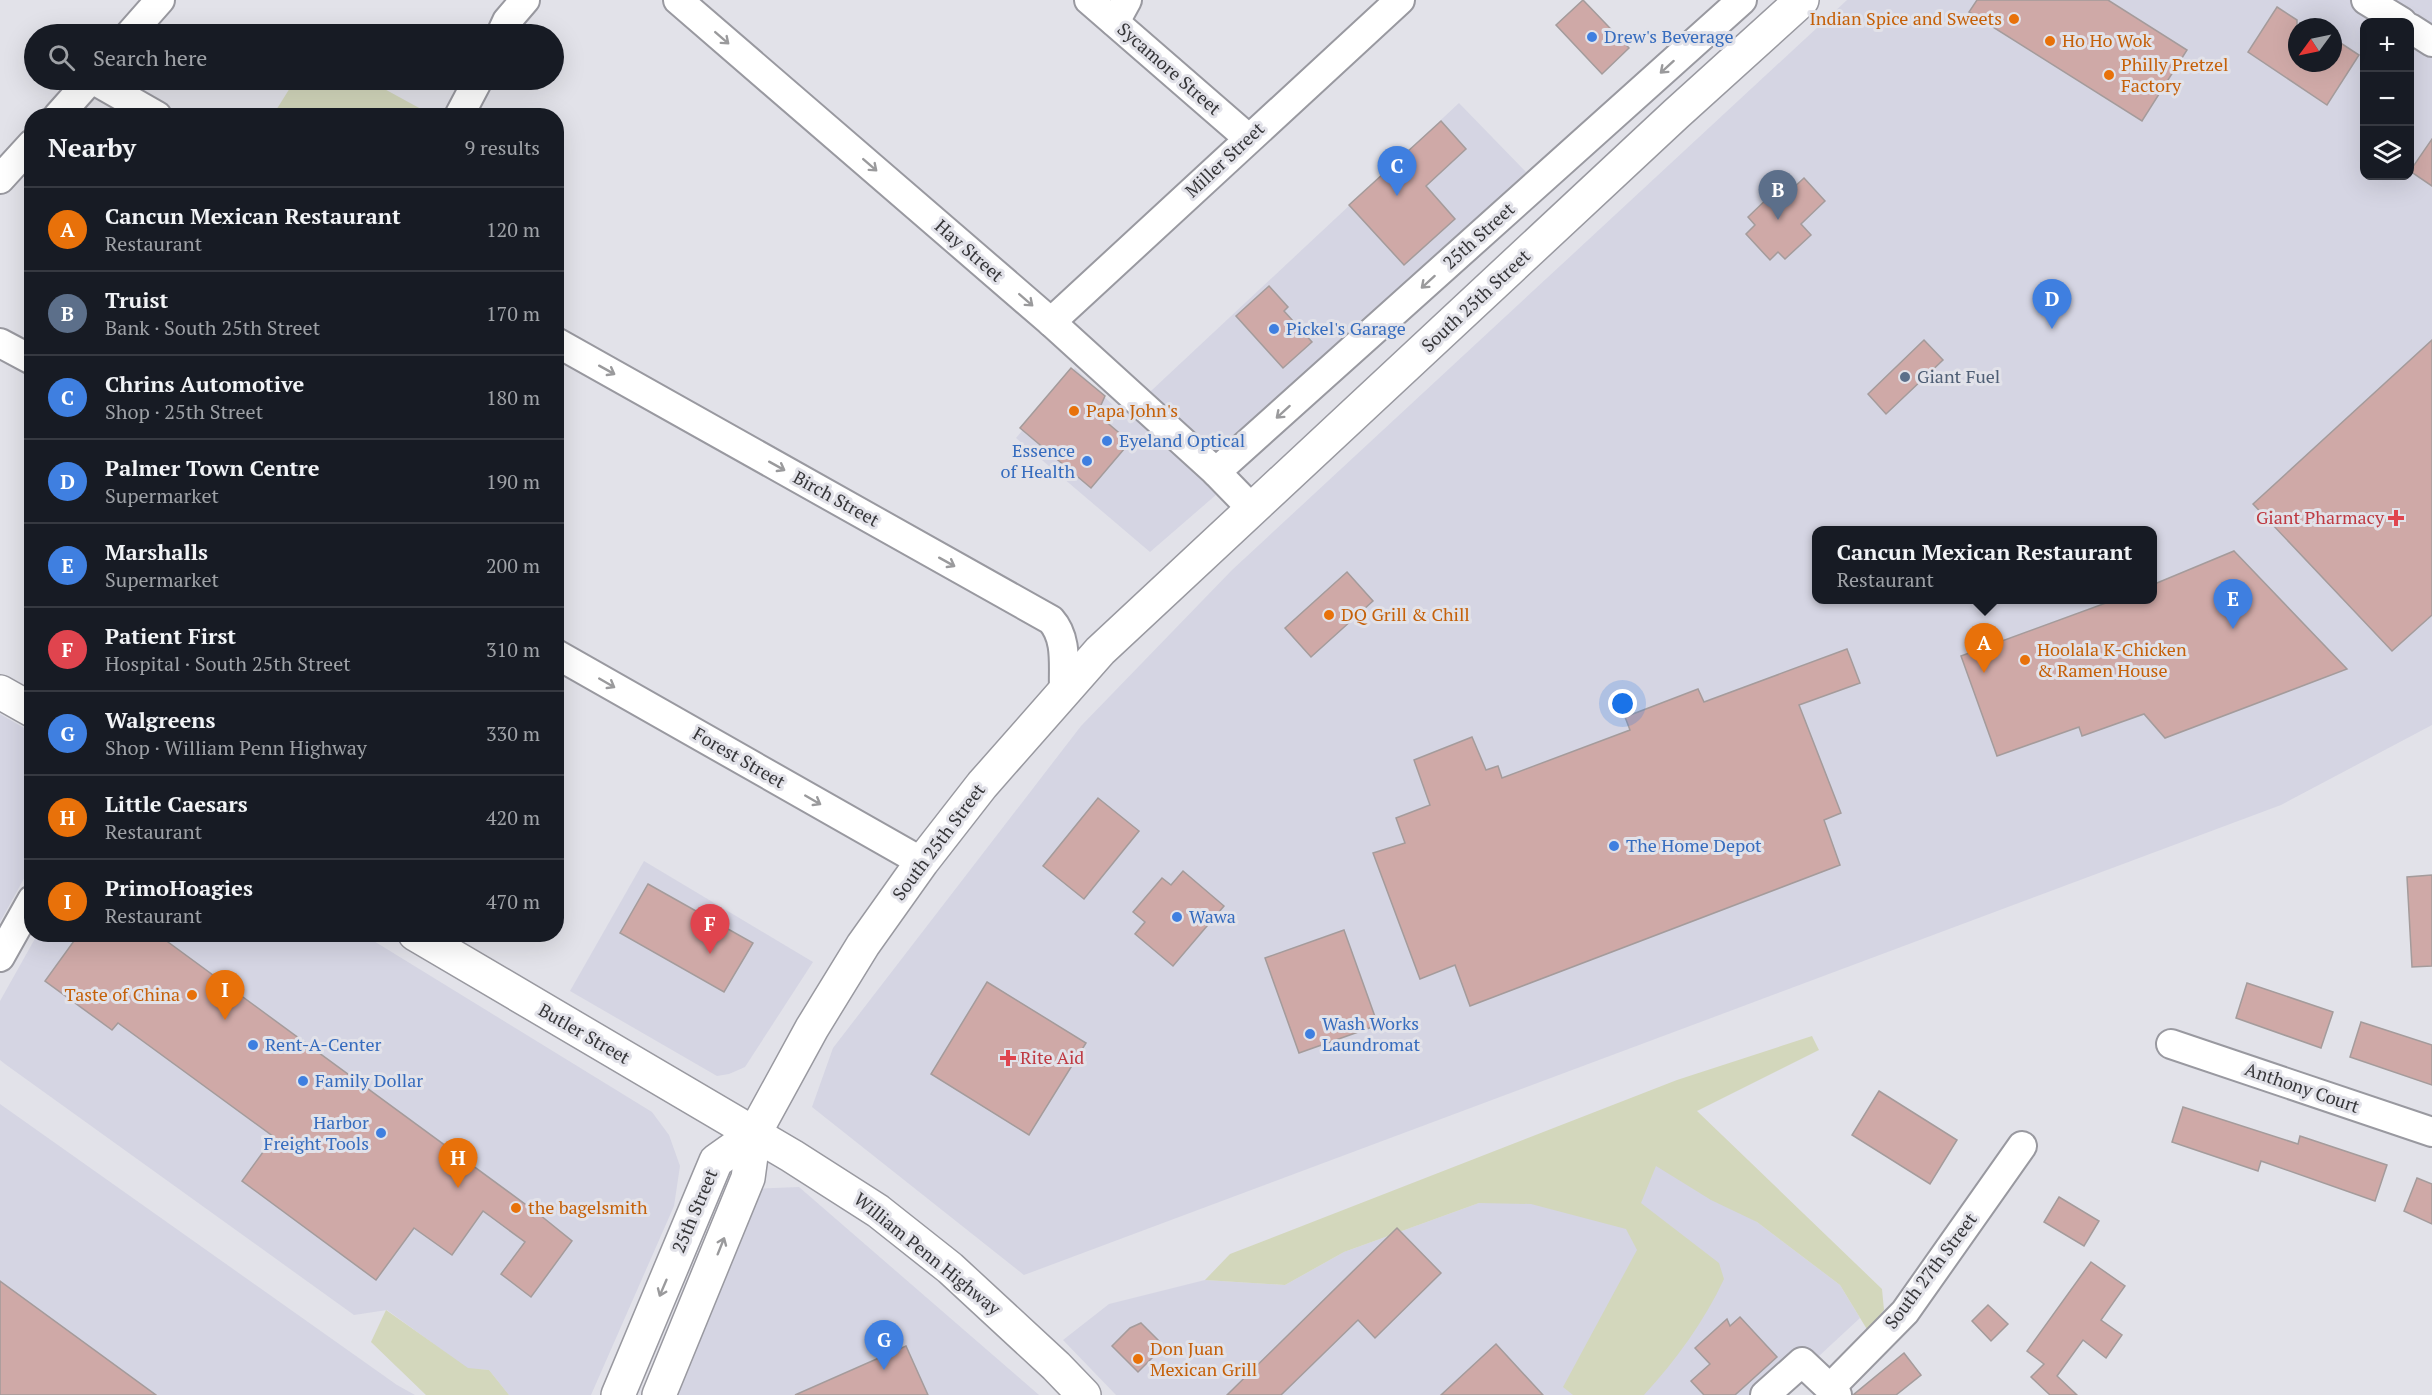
<!DOCTYPE html>
<html lang="en">
<head>
<meta charset="utf-8">
<style>
  :root { --surface:#171b24; --page:#242831; --text:#f1f3f6; --muted:#9ea1a6; --line:#363941; --accent:#0b8043 }
  body { margin:0; font-family:"PT Serif",serif; background:var(--page); color:var(--text) }
  .controls { position:absolute; right:18px; top:18px; display:grid; overflow:hidden; border-radius:12px; box-shadow:0 6px 24px #0002 }
  .controls button { width:54px; height:54px; display:grid; place-items:center; padding:0; border:0; border-bottom:2px solid var(--line); background:var(--surface); color:var(--text); font:30px sans-serif }
  .compass { position:absolute; left:2288px; top:18px; width:54px; height:54px; border-radius:50%; background:var(--surface); box-shadow:0 6px 24px #0002; rotate:237deg }
  .you { position:absolute; left:1623px; top:704px; width:21px; height:21px; margin:-15px; border:4px solid #fff; border-radius:50%; background:#1a73e8; box-shadow:0 0 0 9px #1a73e833 }
  .badge { display:grid; place-items:center; width:39px; height:39px; border-radius:50%; background:var(--accent); color:#fff; font-size:20px; font-weight:700 }
  .pin { position:absolute; translate:-50% -50px; filter:drop-shadow(0 2px 3px #0008) }
  .pin::after { content:''; position:absolute; top:32px; width:21px; height:18px; background:inherit; clip-path:polygon(0 0,100% 0,50% 100%) }
  .popup { position:absolute; left:1812px; top:526px; width:345px; height:78px; box-sizing:border-box; display:grid; place-content:center; border-radius:12px; background:var(--surface); filter:drop-shadow(0 2px 4px #0005); font-size:20px; white-space:nowrap; color:var(--muted) }
  .popup b { font-size:22px; color:var(--text) }
  .popup::after { content:''; position:absolute; left:50%; top:100%; margin-left:-12px; border:12px solid transparent; border-top-color:var(--surface) }
  .list { margin:0; padding:0; list-style:none }
  h2 { display:flex; justify-content:space-between; align-items:center; height:78px; margin:0; padding:0 24px; font-size:26px }
  h2 small { font-size:20px; font-weight:400; color:var(--muted) }
  .list li { display:grid; grid-template-columns:39px 1fr auto; gap:18px; align-items:center; box-sizing:border-box; height:84px; padding:0 24px; border-top:2px solid var(--line) }
  .list b { display:block; font-size:22px; white-space:nowrap }
  .list p { margin:0; font-size:20px; white-space:nowrap; color:var(--muted) }
  .list em { font-size:20px; font-style:normal; color:var(--muted) }
  .icon { flex:none; width:33px; height:33px; fill:none; stroke:currentColor; stroke-width:2; stroke-linecap:round; stroke-linejoin:round }
  .map { position:relative; flex:none; width:2432px; height:1395px; overflow:hidden }
  .search { position:absolute; background:var(--surface); box-shadow:0 6px 24px #0002; left:24px; top:24px; width:540px; height:66px; display:flex; align-items:center; gap:15px; box-sizing:border-box; padding:0 21px; border-radius:33px; color:var(--muted); font-size:22px }
  .panel { position:absolute; background:var(--surface); box-shadow:0 6px 24px #0002; left:24px; top:108px; width:540px; height:834px; border-radius:24px }
  .map>svg:first-child { display:block }
</style>
</head>
<body>
<div class="map">
<svg width="2432" height="1395" viewBox="0 0 2432 1395">
  <rect width="100%" height="100%" fill="#e2e2e9"/>
  <g fill="#d5d5e3" fill-rule="evenodd">
    <path d="M1847 0H2432V725L2281 805 1024 1275 812 1107 833 1048 1081 726 1232 570ZM2364 22H2410V176H2364ZM2297 27H2333V63H2297ZM1816 530H2152V600H1816Z"/>
    <path d="M1459 103 1526 172 1220 456 1217 494 1150 552 1016 438 1075 368 1119 411 1152 390Z"/>
    <path d="M0 714 31 732 32 864 0 922Z"/>
    <path d="M644 861 813 962 745 1067 729 1074 717 1076 570 991Z"/>
    <path d="M37 935H364L652 1112 669 1135 680 1166 674 1206 591 1395H509L489 1370 468 1369 387 1310 354 1315 5 1064 0 1060V1001Z"/>
    <path d="M0 1104 397 1385 415 1395H0Z"/>
    <path d="M1658 1130 1757 1222 1840 1285 1860 1318 1777 1395H1116L1063 1340 1109 1304 1205 1280 1285 1285 1344 1252 1479 1203Z"/>
    <path d="M799 1187 1039 1395H661L752 1189Z"/>
  </g>
  <g fill="#d3d7bc">
    <path d="M295 80H368L432 115H273Z"/>
    <path d="M1812 1036 1819 1050 1697 1111 1882 1289 1884 1310 1868 1331 1840 1285 1757 1222 1711 1200 1656 1166 1641 1203 1719 1263 1724 1279C1704 1322 1676 1360 1644 1395H1573L1563 1387 1637 1250 1626 1229 1531 1204 1479 1203 1344 1252 1285 1285 1205 1280 1230 1254 1677 1080Z"/>
    <path d="M386 1310 468 1368 489 1370 509 1395H426L371 1342Z"/>
  </g>
  <g fill="#cfa9a7" stroke="#a49b9b" stroke-width="1.5">
    <path d="M1583 0 1629 48 1602 74 1556 25Z"/>
    <path d="M1977 0H2108L2187 50 2142 121 1969 12Z"/>
    <path d="M2277 7 2297 20V63H2333V38L2359 55 2327 105 2248 52Z"/>
    <path d="M1441 121 1466 149 1426 186 1455 219 1404 265 1349 205Z"/>
    <path d="M2432 139V186L2410 171Z"/>
    <path d="M1804 178 1825 201 1801 224 1811 235 1785 259 1778 252 1770 260 1746 234 1755 225 1748 217 1772 194 1779 201Z"/>
    <path d="M1269 286 1288 307 1284 311 1312 342 1283 368 1236 316Z"/>
    <path d="M1924 340 1943 360 1886 414 1868 394Z"/>
    <path d="M2432 340V615L2392 651 2253 504Z"/>
    <path d="M1071 368 1105 396 1097 414 1130 442 1091 488 1020 428Z"/>
    <path d="M2234 551 2347 669 2165 738 2144 714 2082 736 2079 727 1997 756 1961 656 2114 600H2152V585Z"/>
    <path d="M1347 572 1373 601 1311 657 1285 628Z"/>
    <path d="M1847 649 1860 683 1799 705 1841 813 1824 820 1840 865 1470 1006 1455 965 1420 979 1373 853 1405 843 1396 818 1430 805 1414 760 1472 737 1486 770 1498 766 1502 778 1630 730 1625 717 1698 689 1704 702Z"/>
    <path d="M1098 798 1139 831 1084 899 1043 866Z"/>
    <path d="M1183 871 1224 906 1173 966 1135 934 1145 922 1133 912 1162 878 1171 885Z"/>
    <path d="M2432 875V966L2412 967 2407 877Z"/>
    <path d="M648 884 753 943 724 992 620 933Z"/>
    <path d="M1344 930 1378 1025 1299 1053 1265 958Z"/>
    <path d="M79 934H157L540 1215 572 1241 531 1297 501 1274 525 1242 483 1211 452 1255 414 1228 376 1280 242 1181 274 1137 118 1023 112 1030 45 981Z"/>
    <path d="M987 982 1086 1043 1029 1135 931 1074Z"/>
    <path d="M2247 983 2333 1012 2321 1048 2236 1018Z"/>
    <path d="M2361 1022 2432 1045V1085L2350 1057Z"/>
    <path d="M1879 1091 1957 1140 1930 1184 1852 1135Z"/>
    <path d="M2183 1107 2298 1144 2300 1136 2387 1165 2375 1201 2261 1161 2258 1171 2172 1142Z"/>
    <path d="M2417 1178 2432 1184V1224L2404 1211Z"/>
    <path d="M2059 1197 2099 1221 2084 1246 2044 1222Z"/>
    <path d="M1397 1228 1441 1273 1375 1338 1358 1320 1281 1395H1227Z"/>
    <path d="M2091 1262 2125 1286 2101 1320 2122 1335 2106 1358 2083 1340 2057 1376 2077 1395H2050L2031 1377 2044 1364 2027 1351Z"/>
    <path d="M0 1281 156 1395H0Z"/>
    <path d="M1988 1305 2008 1324 1991 1341 1972 1321Z"/>
    <path d="M1740 1317 1777 1357 1735 1395H1704L1691 1381 1710 1364 1695 1348 1727 1319 1730 1326Z"/>
    <path d="M1141 1323 1164 1346 1138 1372 1112 1346 1130 1328Z"/>
    <path d="M1496 1344 1543 1395H1441Z"/>
    <path d="M906 1346 928 1395H795Z"/>
    <path d="M1904 1353 1921 1375 1896 1395H1853Z"/>
  </g>
  <g fill="none" stroke-linecap="round" stroke-linejoin="round">
    <g stroke="#9999a0" stroke-width="32">
      <g id="minor">
        <path d="M678 0 1051 322 1216 472 1253 510"/>
        <path d="M1089 0 1248 138"/>
        <path d="M2366 0 2402 22"/>
        <path d="M1115 22 1127 0"/>
        <path d="M2410 28 2432 42"/>
        <path d="M130 34 160 0"/>
        <path d="M501 34 507 21 525 0"/>
        <path d="M94 80 157 116"/>
        <path d="M58 116 90 80"/>
        <path d="M459 116 478 80"/>
        <path d="M0 179 32 144"/>
        <path d="M1051 322 1400 0"/>
        <path d="M556 342 1051 620C1068 639 1063 666 1064 690"/>
        <path d="M0 343 32 360"/>
        <path d="M1216 472 1742 0"/>
        <path d="M556 654 922 862"/>
        <path d="M0 957 32 900"/>
        <path d="M2171 1044 2432 1132"/>
        <path d="M1830 1388 1905 1312 2022 1146"/>
        <path d="M1765 1395 1802 1362 1837 1395"/>
      </g>
    </g>
    <g stroke="#9999a0" stroke-width="36">
      <g id="major">
        <path d="M0 692 32 710"/>
        <path d="M415 934 792 1156 878 1211 950 1268 1056 1366 1084 1395"/>
        <path d="M618 1395 716 1161 754 1134"/>
        <path d="M659 1395 748 1178 754 1134 812 1028 863 945 922 862 982 785 1100 651 1676 114 1802 0"/>
      </g>
    </g>
    <use href="#minor" stroke="#fff" stroke-width="28"/>
    <use href="#major" stroke="#fff" stroke-width="33"/>
  </g>
  <defs><path id="oneway-shaft" d="M-6 0H5M1.5-3L5.5 0L1.5 3" fill="none" stroke-width="1.6" stroke-linecap="round" stroke-linejoin="round" transform="scale(1.5)"/></defs>
  <g stroke="#9a9a9c">
    <use href="#oneway-shaft" transform="translate(722 38) rotate(41)"/>
    <use href="#oneway-shaft" transform="translate(1667 67) rotate(138)"/>
    <use href="#oneway-shaft" transform="translate(870 165) rotate(41)"/>
    <use href="#oneway-shaft" transform="translate(1428 282) rotate(138)"/>
    <use href="#oneway-shaft" transform="translate(1026 300) rotate(41)"/>
    <use href="#oneway-shaft" transform="translate(607 370) rotate(29)"/>
    <use href="#oneway-shaft" transform="translate(1283 412) rotate(138)"/>
    <use href="#oneway-shaft" transform="translate(777 466) rotate(29)"/>
    <use href="#oneway-shaft" transform="translate(947 562) rotate(29)"/>
    <use href="#oneway-shaft" transform="translate(607 683) rotate(30)"/>
    <use href="#oneway-shaft" transform="translate(813 800) rotate(30)"/>
    <use href="#oneway-shaft" transform="translate(721 1246) rotate(-68)"/>
    <use href="#oneway-shaft" transform="translate(663 1288) rotate(113)"/>
  </g>
  <g fill="#e8710a" stroke="#e2e2e9" stroke-width="2">
    <circle cx="2014" cy="19" r="6"/>
    <circle cx="2050" cy="41" r="6"/>
    <circle cx="2109" cy="75" r="6"/>
    <circle cx="1074" cy="411" r="6"/>
    <circle cx="1329" cy="615" r="6"/>
    <circle cx="2025" cy="660" r="6"/>
    <circle cx="192" cy="995" r="6"/>
    <circle cx="516" cy="1208" r="6"/>
    <circle cx="1138" cy="1359" r="6"/>
  </g>
  <g fill="#3f7fe0" stroke="#e2e2e9" stroke-width="2">
    <circle cx="1592" cy="37" r="6"/>
    <circle cx="1274" cy="329" r="6"/>
    <circle cx="1107" cy="441" r="6"/>
    <circle cx="1087" cy="461" r="6"/>
    <circle cx="1614" cy="846" r="6"/>
    <circle cx="1177" cy="917" r="6"/>
    <circle cx="1310" cy="1034" r="6"/>
    <circle cx="253" cy="1045" r="6"/>
    <circle cx="303" cy="1081" r="6"/>
    <circle cx="381" cy="1133" r="6"/>
  </g>
  <circle fill="#5c6f8a" stroke="#e2e2e9" stroke-width="2" cx="1905" cy="377" r="6"/>
  <g fill="#e0444e" stroke="#e2e2e9" stroke-width="2">
    <path d="M2393 509h6v6h6v6h-6v6h-6v-6h-6v-6h6z"/>
    <path d="M1005 1049h6v6h6v6h-6v6h-6v-6h-6v-6h6z"/>
  </g>
  <g text-anchor="middle" stroke-width="6" stroke-linejoin="round" paint-order="stroke">
    <g font-size="18" fill="#c56008" stroke="#e2e2e9" text-anchor="start">
      <text x="2002" y="25" text-anchor="end">Indian Spice and Sweets</text>
      <text x="2062" y="47">Ho Ho Wok</text>
      <text x="2121" y="71">Philly Pretzel<tspan x="2121" dy="21">Factory</tspan></text>
      <text x="1086" y="417">Papa John's</text>
      <text x="1341" y="621">DQ Grill &amp; Chill</text>
      <text x="2037" y="656">Hoolala K-Chicken<tspan x="2037" dy="21">&amp; Ramen House</tspan></text>
      <text x="180" y="1001" text-anchor="end">Taste of China</text>
      <text x="528" y="1214">the bagelsmith</text>
      <text x="1150" y="1355">Don Juan<tspan x="1150" dy="21">Mexican Grill</tspan></text>
    </g>
    <g font-size="18" fill="#366cbe" stroke="#e2e2e9" text-anchor="start">
      <text x="1604" y="43">Drew's Beverage</text>
      <text x="1286" y="335">Pickel's Garage</text>
      <text x="1119" y="447">Eyeland Optical</text>
      <text x="1075" y="457" text-anchor="end">Essence<tspan x="1075" dy="21">of Health</tspan></text>
      <text x="1626" y="852">The Home Depot</text>
      <text x="1189" y="923">Wawa</text>
      <text x="1322" y="1030">Wash Works<tspan x="1322" dy="21">Laundromat</tspan></text>
      <text x="265" y="1051">Rent-A-Center</text>
      <text x="315" y="1087">Family Dollar</text>
      <text x="369" y="1129" text-anchor="end">Harbor<tspan x="369" dy="21">Freight Tools</tspan></text>
    </g>
    <g font-size="18" fill="#353538" stroke="#e2e2e9">
      <text transform="translate(1169 69) rotate(41)" y="6">Sycamore Street</text>
      <text transform="translate(1225 160) rotate(-43)" y="6">Miller Street</text>
      <text transform="translate(1479 236) rotate(-42)" y="6">25th Street</text>
      <text transform="translate(969 251) rotate(41)" y="6">Hay Street</text>
      <text transform="translate(1476 301) rotate(-43)" y="6">South 25th Street</text>
      <text transform="translate(836 499) rotate(29)" y="6">Birch Street</text>
      <text transform="translate(739 758) rotate(30)" y="6">Forest Street</text>
      <text transform="translate(939 842) rotate(-53)" y="6">South 25th Street</text>
      <text transform="translate(584 1034) rotate(30)" y="6">Butler Street</text>
      <text transform="translate(2302 1088) rotate(19)" y="6">Anthony Court</text>
      <text transform="translate(695 1211) rotate(-67)" y="6">25th Street</text>
      <text transform="translate(927 1254) rotate(39)" y="6">William Penn Highway</text>
      <text transform="translate(1931 1271) rotate(-53)" y="6">South 27th Street</text>
    </g>
    <g font-size="18" fill="#4e5e75" stroke="#e2e2e9" text-anchor="start">
      <text x="1917" y="383">Giant Fuel</text>
    </g>
    <g font-size="18" fill="#be3a42" stroke="#e2e2e9" text-anchor="end">
      <text x="2384" y="524">Giant Pharmacy</text>
      <text x="1020" y="1064" text-anchor="start">Rite Aid</text>
    </g>
  </g>
</svg>
<div class="controls">
<button>+</button>
<button>−</button>
<button><svg class="icon" aria-label="layers" viewBox="0 0 24 24"><path d="M12 4l9 5-9 5-9-5zM3 14l9 5 9-5"/></svg></button>
</div>
<svg class="compass" viewBox="-18 -18 36 36"><path d="M0-13l5 13h-10z" fill="#e53935"/><path d="M0 13l5-13h-10z" fill="#9ea1a6"/></svg>
<div class="you"></div>
<div class="pin badge" style="left:1984px;top:673px;background:#e8710a">A</div>
<div class="popup"><b>Cancun Mexican Restaurant</b>Restaurant</div>
<div class="pin badge" style="left:1778px;top:220px;background:#5c6f8a">B</div>
<div class="pin badge" style="left:1397px;top:196px;background:#3f7fe0">C</div>
<div class="pin badge" style="left:2052px;top:329px;background:#3f7fe0">D</div>
<div class="pin badge" style="left:2233px;top:629px;background:#3f7fe0">E</div>
<div class="pin badge" style="left:710px;top:954px;background:#e0444e">F</div>
<div class="pin badge" style="left:884px;top:1370px;background:#3f7fe0">G</div>
<div class="pin badge" style="left:458px;top:1188px;background:#e8710a">H</div>
<div class="pin badge" style="left:225px;top:1020px;background:#e8710a">I</div>
<div class="search"><svg class="icon" aria-label="search" viewBox="0 0 24 24"><circle cx="10" cy="10" r="6"/><path d="M15 15l6 6"/></svg>Search here</div>
<section class="panel">
<h2>Nearby<small>9 results</small></h2>
<ul class="list">
<li><span class="badge" style="background:#e8710a">A</span><div><b>Cancun Mexican Restaurant</b><p>Restaurant</p></div><em>120 m</em></li>
<li><span class="badge" style="background:#5c6f8a">B</span><div><b>Truist</b><p>Bank · South 25th Street</p></div><em>170 m</em></li>
<li><span class="badge" style="background:#3f7fe0">C</span><div><b>Chrins Automotive</b><p>Shop · 25th Street</p></div><em>180 m</em></li>
<li><span class="badge" style="background:#3f7fe0">D</span><div><b>Palmer Town Centre</b><p>Supermarket</p></div><em>190 m</em></li>
<li><span class="badge" style="background:#3f7fe0">E</span><div><b>Marshalls</b><p>Supermarket</p></div><em>200 m</em></li>
<li><span class="badge" style="background:#e0444e">F</span><div><b>Patient First</b><p>Hospital · South 25th Street</p></div><em>310 m</em></li>
<li><span class="badge" style="background:#3f7fe0">G</span><div><b>Walgreens</b><p>Shop · William Penn Highway</p></div><em>330 m</em></li>
<li><span class="badge" style="background:#e8710a">H</span><div><b>Little Caesars</b><p>Restaurant</p></div><em>420 m</em></li>
<li><span class="badge" style="background:#e8710a">I</span><div><b>PrimoHoagies</b><p>Restaurant</p></div><em>470 m</em></li>
</ul>
</section>
</div>
</body>
</html>
